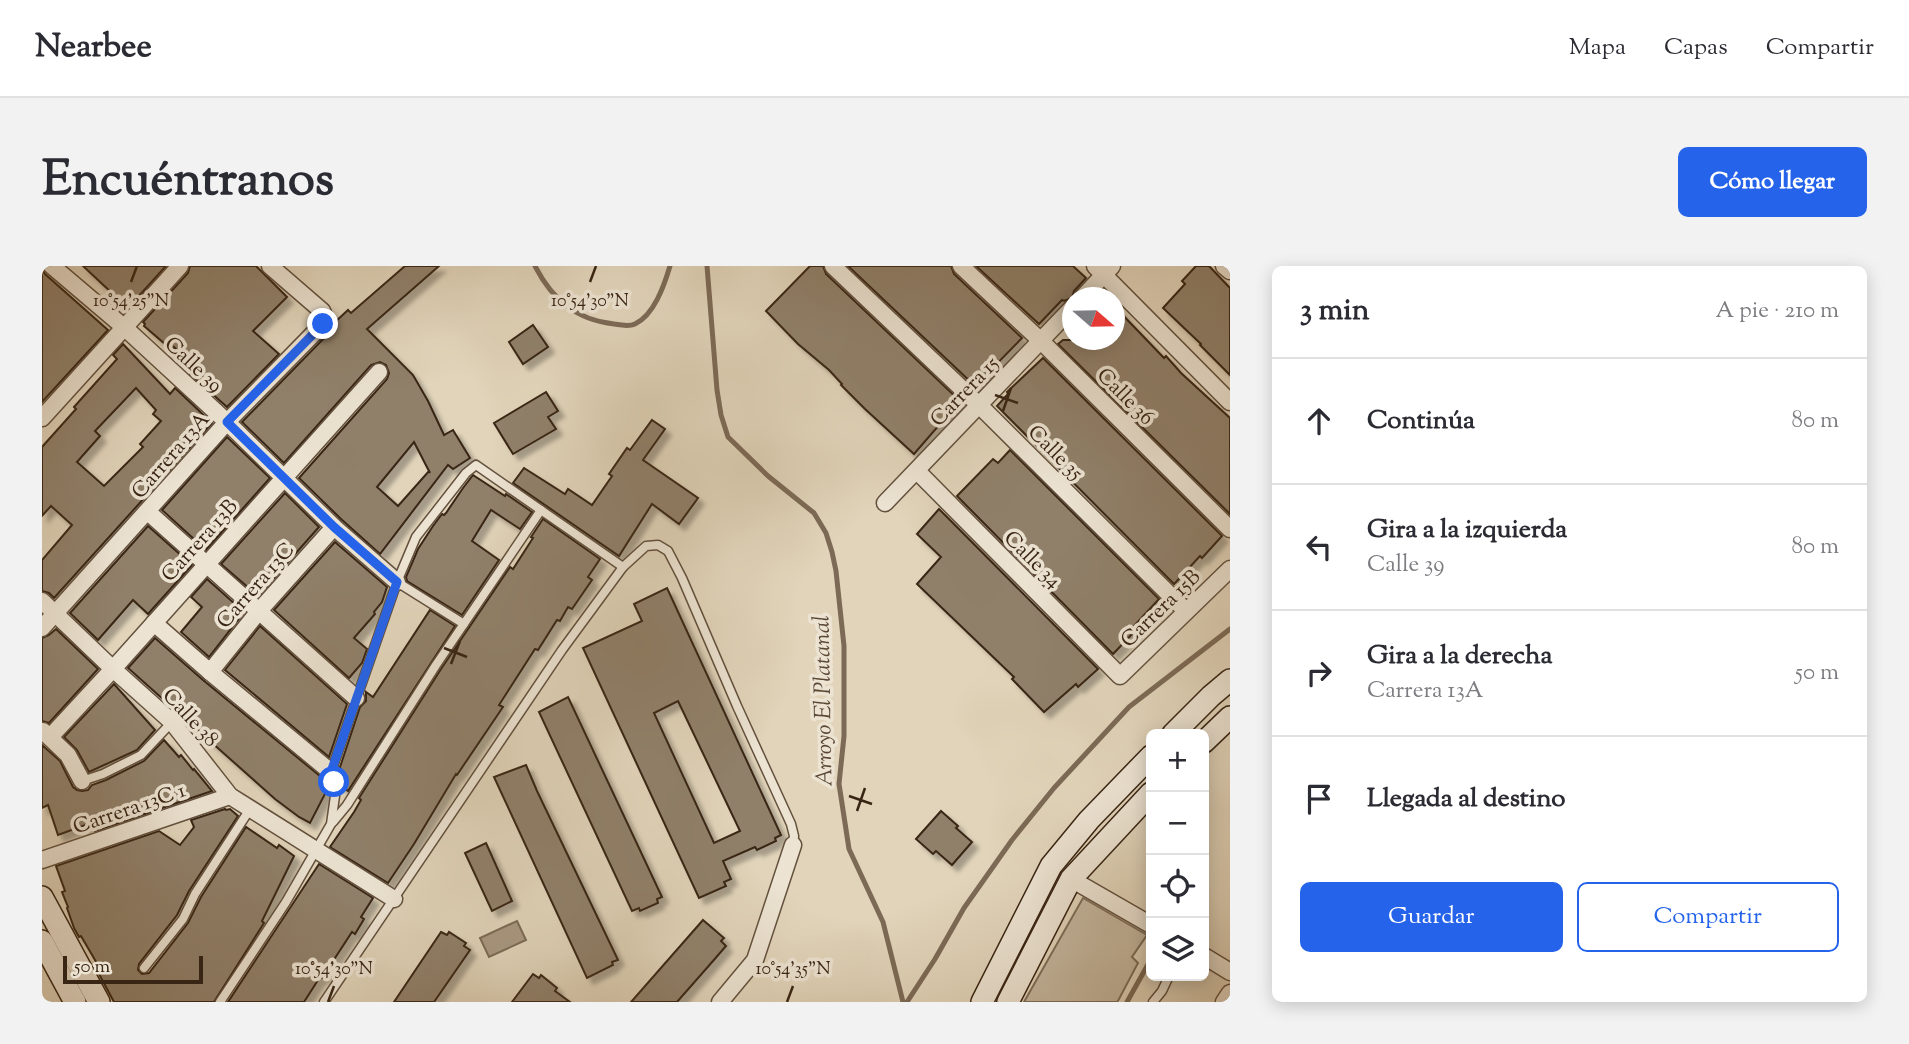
<!DOCTYPE html>
<html lang="es">
<head>
<meta charset="utf-8">
<style>
  :root { --surface:#fff; --page:#f2f2f3; --text:#2b2b33; --muted:#7c7c81; --line:#e1e1e2; --accent:#2563eb }
  body { margin:0; font-family:"Sorts Mill Goudy",serif; background:var(--page); color:var(--text) }
  .controls { position:absolute; right:21px; bottom:21px; display:grid; overflow:hidden; border-radius:10px; box-shadow:0 4px 18px #0003 }
  .controls button { width:63px; height:63px; display:grid; place-items:center; padding:0; border:0; border-bottom:2px solid var(--line); background:var(--surface); color:var(--text); font:35px sans-serif }
  .compass { position:absolute; left:1020px; top:21px; width:63px; height:63px; border-radius:50%; background:var(--surface); box-shadow:0 4px 18px #0003; rotate:110deg }
  .scale { position:absolute; left:21px; bottom:18px; width:140px; box-sizing:border-box; padding-left:7px; border:4px solid #392514; border-top:0; font-size:19px; line-height:24px; white-space:nowrap; color:#392514; -webkit-text-stroke:5px #ece3d2; paint-order:stroke }
  .stop { position:absolute; width:21px; height:21px; margin:-16px; border:5px solid #2563eb; border-radius:50%; background:#fff }
  .stop.end { background:#2563eb; border-color:#fff; box-shadow:0 2px 7px #0008 }
  .list { margin:0; padding:0; list-style:none }
  h2 { display:flex; justify-content:space-between; align-items:center; height:91px; margin:0; padding:0 28px; font-size:30px }
  h2 small { font-size:23px; font-weight:400; color:var(--muted) }
  .list li { display:grid; grid-template-columns:46px 1fr auto; gap:21px; align-items:center; box-sizing:border-box; height:126px; padding:0 28px; border-top:2px solid var(--line) }
  .list b { display:block; font-size:26px; white-space:nowrap }
  .list p { margin:0; font-size:23px; white-space:nowrap; color:var(--muted) }
  .list em { font-size:23px; font-style:normal; color:var(--muted) }
  .actions { display:flex; gap:14px; padding:21px 28px }
  .actions a { flex:1; padding:16px 0; border:2px solid var(--accent); border-radius:10px; text-align:center; font-size:24px; color:var(--accent) }
  .actions .main { background:var(--accent); color:#fff }
  .icon { flex:none; width:38px; height:38px; fill:none; stroke:currentColor; stroke-width:2; stroke-linecap:round; stroke-linejoin:round }
  .map { position:relative; flex:none; width:1188px; height:736px; overflow:hidden; border-radius:10px }
  header { display:flex; align-items:center; gap:42px; box-sizing:border-box; height:98px; padding:0 35px; background:var(--surface); border-bottom:2px solid var(--line) }
  header strong { font-size:33px }
  nav { display:flex; gap:38px; margin-inline-start:auto; font-size:24px }
  .intro { display:flex; align-items:center; justify-content:space-between; box-sizing:border-box; height:168px; padding:0 42px }
  h1 { margin:0; font-size:49px }
  .button { padding:18px 32px; border-radius:10px; background:var(--accent); color:#fff; font-size:24px; font-weight:700 }
  main { display:flex; gap:42px; padding:0 42px }
  aside { flex:1; background:var(--surface); border-radius:10px; box-shadow:0 4px 18px #0003 }
  .map>svg:first-child { display:block }
</style>
</head>
<body>
<header>
<strong>Nearbee</strong>
<nav><a>Mapa</a><a>Capas</a><a>Compartir</a></nav>
</header>
<div class="intro"><h1>Encuéntranos</h1><a class="button">Cómo llegar</a></div>
<main>
<div class="map">
<svg width="1188" height="736" viewBox="0 0 1188 736">
  <defs>
    <filter id="shadow"><feDropShadow dx="6" dy="6" stdDeviation="2" flood-color="#0004"/></filter>
  </defs>
  <rect width="100%" height="100%" fill="#e1d4ba"/>
  <filter id="stains"><feTurbulence type="fractalNoise" baseFrequency=".00286" numOctaves="4"/><feColorMatrix values="0 0 0 0 .2 0 0 0 0 .09 0 0 0 0 .02 0 0 0 .5 -.17"/></filter>
  <radialGradient id="worn" r=".72"><stop offset=".6" stop-color="#630" stop-opacity="0"/><stop offset="1" stop-color="#630" stop-opacity=".3"/></radialGradient>
  <path fill="#c4b69e" stroke="#7e6e59" stroke-width="2" d="M1041 632 1105 669 1090 691 1096 697 1077 733 1075 736H982Z"/>
  <path fill="#a89882" stroke="#7c6a56" stroke-width="2" d="M475 655 484 674 447 691 438 672Z"/>
  <g fill="none" stroke-linecap="round" stroke-linejoin="round">
    <g stroke="#7c6a56" stroke-width="5">
      <path d="M493 0C510 33 534 54 572 58 578 59 587 61 593 58 612 49 622 20 628 0"/>
      <path d="M665 0 675 124 679 149 686 171 726 210 772 247 784 267 790 286 794 305 802 380V470L797 518 807 583 841 656 861 736"/>
      <path d="M865 736 893 693 922 642 970 574 1012 522 1087 441 1188 363"/>
      <path d="M1085 736 1109 693"/>
    </g>
  </g>
  <g fill="#90806a" stroke="#392514" stroke-width="2" fill-rule="evenodd" filter="url(#shadow)">
    <path d="M41 0H124L86 42Z"/>
    <path d="M148 0H214L245 31 211 65 237 88 185 141 148 108 153 102 132 81 130 84 102 60 103 58 101 56 146 7Z"/>
    <path d="M363 0H397L325 63 371 109 386 135 402 169 411 164 428 192 411 203 406 199 338 288 299 253 257 212 345 113 347 107 344 99 338 96 329 99 242 197 200 156 289 65 292 57 306 44 309 47ZM372 176 388 207 387 205 356 240 335 221Z"/>
    <path d="M768 0H781L784 8 918 135 872 188 823 143 799 119 800 118 787 104 756 78 724 45Z"/>
    <path d="M806 0H909L912 8 980 72 933 120Z"/>
    <path d="M934 0H1031L1044 12 1032 25 1030 32 1022 35 1020 34 997 58Z"/>
    <path d="M1154 0H1167L1188 22V109L1158 79 1159 78 1121 42 1143 18 1140 15Z"/>
    <path d="M0 3 3 8 66 64 0 136Z"/>
    <path d="M1073 41 1122 92 1124 90 1139 107 1188 152V248L1016 78 1021 74H1073Z"/>
    <path d="M491 59 506 81 481 98 467 76Z"/>
    <path d="M81 78 128 128 133 122 170 157 12 332 7 327 0 325V294L30 259 9 240 0 250V181L34 143 32 141 75 93 71 89ZM94 122 114 144 111 148 119 155 98 178 101 181 62 220 35 196 58 170 53 165Z"/>
    <path d="M1001 92 1180 270 1160 292 1158 290 1134 316 1132 318 955 140 966 128 965 126Z"/>
    <path d="M504 126 516 145 506 151 514 163 471 188 452 157Z"/>
    <path d="M610 154 623 163 601 194 656 232 637 258 610 238 577 290 471 217 482 202 523 228 526 223 550 239 570 210 567 208 585 182 588 184Z"/>
    <path d="M185 171 228 212 164 284 120 244Z"/>
    <path d="M968 184 1117 333 1092 360 1095 363 1071 388 915 230 951 193 956 197Z"/>
    <path d="M431 209 463 230 464 228 490 246 478 263 449 244 430 275 457 294 420 349 365 315 364 311 376 283 391 260 400 248 402 249 404 247 421 222Z"/>
    <path d="M243 227 277 261 216 330 179 298Z"/>
    <path d="M897 243 1056 403 1036 421 1034 418 1002 446 970 413 972 411 875 318 899 291 875 268Z"/>
    <path d="M501 253 558 293 546 311 550 314 530 343 526 341 518 355 515 354 496 384 493 383 457 439 461 441 415 509 414 508 372 578 346 617 288 581 312 546 319 534 317 532 399 403 468 301 471 303 491 272 489 271Z"/>
    <path d="M106 260 150 299 106 348 91 334 56 374 28 347Z"/>
    <path d="M293 276 345 321 340 336 332 346 333 348 312 372 325 383 320 397 307 412 232 344Z"/>
    <path d="M165 313 202 346 167 391 139 366 160 341 149 331Z"/>
    <path d="M625 322 739 569 733 572 734 575 715 584 713 581 681 595 689 613 682 616 684 620 657 632 541 382 600 355 592 338ZM636 435 698 565 672 577 612 447Z"/>
    <path d="M388 344 413 360 306 525 298 519 297 513 299 507 298 501 318 441 324 435V426L331 431Z"/>
    <path d="M218 360 305 438 287 491 183 404Z"/>
    <path d="M14 363 56 403 7 457 0 455V372L7 369Z"/>
    <path d="M113 372 161 414 284 515 285 524 268 557 257 551 233 533 86 402Z"/>
    <path d="M72 418 113 464 95 484 47 506 35 484 22 471Z"/>
    <path d="M526 431 620 631 615 633 616 637 598 645 597 642 590 645 497 446Z"/>
    <path d="M122 474 137 491 139 489 151 504 152 503 170 525 53 565 49 557 16 569 6 539 0 542V479L18 495 31 521 35 524 40 525 46 524 50 519 64 514 102 495Z"/>
    <path d="M484 499 495 525 576 694 570 696 571 699 545 712 452 511Z"/>
    <path d="M183 543 184 544 188 543 196 550 147 625 135 649 97 698 96 704 100 708 107 707 146 657 159 631 204 561 235 582 237 579 252 590 220 655 222 657 172 736H72L57 708 60 706 39 670 37 671 32 662 25 642 26 641 20 626 23 625 14 600 117 565 138 579 152 561 149 554Z"/>
    <path d="M899 545 916 560 914 562 930 576 910 599 894 585 891 588 874 573Z"/>
    <path d="M444 577 470 635 450 645 423 587Z"/>
    <path d="M277 598 331 632 319 651 322 653 313 668 310 666 280 712 278 711 262 736H186Z"/>
    <path d="M661 654 682 672 679 675 684 680 671 695 635 736H589Z"/>
    <path d="M399 666 405 669 407 666 424 677 422 680 428 684 392 736H352Z"/>
    <path d="M491 708 497 712 499 709 515 722 513 725 528 736H470Z"/>
  </g>
  <g fill="none" stroke-linecap="round" stroke-linejoin="round">
    <g stroke="#63513e" stroke-width="11">
      <g id="lane">
        <path d="M355 316 422 358"/>
        <path d="M40 515 61 508 99 489 130 456"/>
        <path d="M291 556 305 539 394 399 499 244"/>
        <path d="M102 702 141 653 153 628 208 543"/>
        <path d="M178 736 244 636 289 558 293 530 289 506 355 316 374 271 424 207 434 199 581 301"/>
        <path d="M282 736 520 384 581 301 604 280 616 279 626 285 640 312 695 440 749 558 752 570 751 579"/>
        <path d="M1111 736 1120 725 1127 710"/>
      </g>
    </g>
    <g stroke="#63513e" stroke-width="19">
      <g id="street">
        <path d="M10 0 83 62 185 156 292 261 355 316"/>
        <path d="M791 0 937 139 1144 345"/>
        <path d="M919 0 999 75 1188 263"/>
        <path d="M1053 0 1188 136"/>
        <path d="M1182 0 1188 5"/>
        <path d="M1040 32 1070 0"/>
        <path d="M0 152 138 0"/>
        <path d="M875 205 1078 410 1188 303"/>
        <path d="M843 237 1030 42"/>
        <path d="M106 246 314 432"/>
        <path d="M0 335 71 403 130 456 188 530 352 633"/>
        <path d="M112 357 168 406 289 506"/>
        <path d="M0 362 185 156 281 58 283 52 280 45 228 0"/>
        <path d="M168 406 217 345 292 261"/>
        <path d="M1 465 26 489 40 515"/>
        <path d="M9 470 71 403 337 106"/>
        <path d="M0 594 188 530"/>
        <path d="M1029 613 1109 659"/>
        <path d="M1162 690 1188 706"/>
        <path d="M678 736 713 694 751 579"/>
        <path d="M1182 736 1188 727"/>
      </g>
    </g>
    <g stroke="#392514" stroke-width="24">
      <g id="secondary">
        <path d="M1131 468 1169 430 1188 414"/>
        <path d="M1162 476 1188 451"/>
        <path d="M0 631 57 736"/>
        <path d="M0 675 33 736"/>
        <path d="M940 736 1009 600 1047 554 1109 490"/>
        <path d="M966 736 1029 613 1109 527"/>
      </g>
    </g>
    <use href="#lane" stroke="#ece3d2" stroke-width="8"/>
    <use href="#street" stroke="#ece3d2" stroke-width="16"/>
    <use href="#secondary" stroke="#ece3d2" stroke-width="21"/>
  </g>
  <g fill="none" stroke-linecap="round" stroke-linejoin="round">
    <path stroke="#2563eb" stroke-width="9" d="M281 58 185 156 292 261 355 316 289 506 292 516"/>
  </g>
  <path fill="none" stroke="#392514" stroke-width="2.5" d="M89 16 95 0M548 16 554 0M953 129 976 137M961 145 969 122M402 382 425 391M409 398 418 375M807 530 830 538M815 545 823 522M286 736 292 720M745 736 751 720"/>
  <g text-anchor="middle" stroke-width="7" stroke-linejoin="round" paint-order="stroke">
    <g font-size="21" fill="#392514" stroke="#ece3d2">
      <text transform="translate(152 98) rotate(43)" y="7">Calle 39</text>
      <text transform="translate(922 125) rotate(-46)" y="7">Carrera 15</text>
      <text transform="translate(1084 130) rotate(45)" y="7">Calle 36</text>
      <text transform="translate(1014 186) rotate(45)" y="7">Calle 35</text>
      <text transform="translate(128 189) rotate(-49)" y="7">Carrera 13A</text>
      <text transform="translate(157 274) rotate(-48)" y="7">Carrera 13B</text>
      <text transform="translate(991 293) rotate(45)" y="7">Calle 34</text>
      <text transform="translate(213 319) rotate(-49)" y="7">Carrera 13C</text>
      <text transform="translate(1118 342) rotate(-44)" y="7">Carrera 15B</text>
      <text transform="translate(149 451) rotate(47)" y="7">Calle 38</text>
      <text transform="translate(87 542) rotate(-19)" y="7">Carrera 13C 1</text>
    </g>
    <g font-size="23" font-style="italic" fill="#5a4835" stroke="#ece3d2">
      <text transform="translate(780 435) rotate(-91)" y="8">Arroyo El Platanal</text>
    </g>
  </g>
  <g font-size="18" text-anchor="middle" fill="#392514" stroke="#ece3d2" stroke-width="7" stroke-linejoin="round" paint-order="stroke">
    <text x="89" y="40">10°54'25"N</text>
    <text x="548" y="40">10°54'30"N</text>
    <text x="292" y="708">10°54'30"N</text>
    <text x="751" y="708">10°54'35"N</text>
  </g>
  <rect width="100%" height="100%" filter="url(#stains)"/>
  <rect width="100%" height="100%" fill="url(#worn)"/>
</svg>
<div class="controls">
<button>+</button>
<button>−</button>
<button><svg class="icon" aria-label="locate" viewBox="0 0 24 24"><circle cx="12" cy="12" r="6"/><path d="M12 2v4M12 18v4M2 12h4M18 12h4"/></svg></button>
<button><svg class="icon" aria-label="layers" viewBox="0 0 24 24"><path d="M12 4l9 5-9 5-9-5zM3 14l9 5 9-5"/></svg></button>
</div>
<svg class="compass" viewBox="-18 -18 36 36"><path d="M0-13l5 13h-10z" fill="#e53935"/><path d="M0 13l5-13h-10z" fill="#7c7c81"/></svg>
<div class="scale">50 m</div>
<div class="stop" style="left:292px;top:516px"></div>
<div class="stop end" style="left:281px;top:58px"></div>
</div>
<aside>
<h2>3 min<small>A pie · 210 m</small></h2>
<ul class="list">
<li><svg class="icon" aria-label="ahead" viewBox="0 0 24 24"><path d="M12 20V5M6 11l6-6 6 6"/></svg><div><b>Continúa</b></div><em>80 m</em></li>
<li><svg class="icon" aria-label="left" viewBox="0 0 24 24"><path d="M17 20v-9H6M10 6l-5 5 5 5"/></svg><div><b>Gira a la izquierda</b><p>Calle 39</p></div><em>80 m</em></li>
<li><svg class="icon" aria-label="right" viewBox="0 0 24 24"><path d="M7 20v-9h11M14 6l5 5-5 5"/></svg><div><b>Gira a la derecha</b><p>Carrera 13A</p></div><em>50 m</em></li>
<li><svg class="icon" aria-label="arrive" viewBox="0 0 24 24"><path d="M6 21V4h12l-3 4 3 4H6"/></svg><div><b>Llegada al destino</b></div></li>
</ul>
<div class="actions"><a class="main">Guardar</a><a>Compartir</a></div>
</aside>
</main>
</body>
</html>
